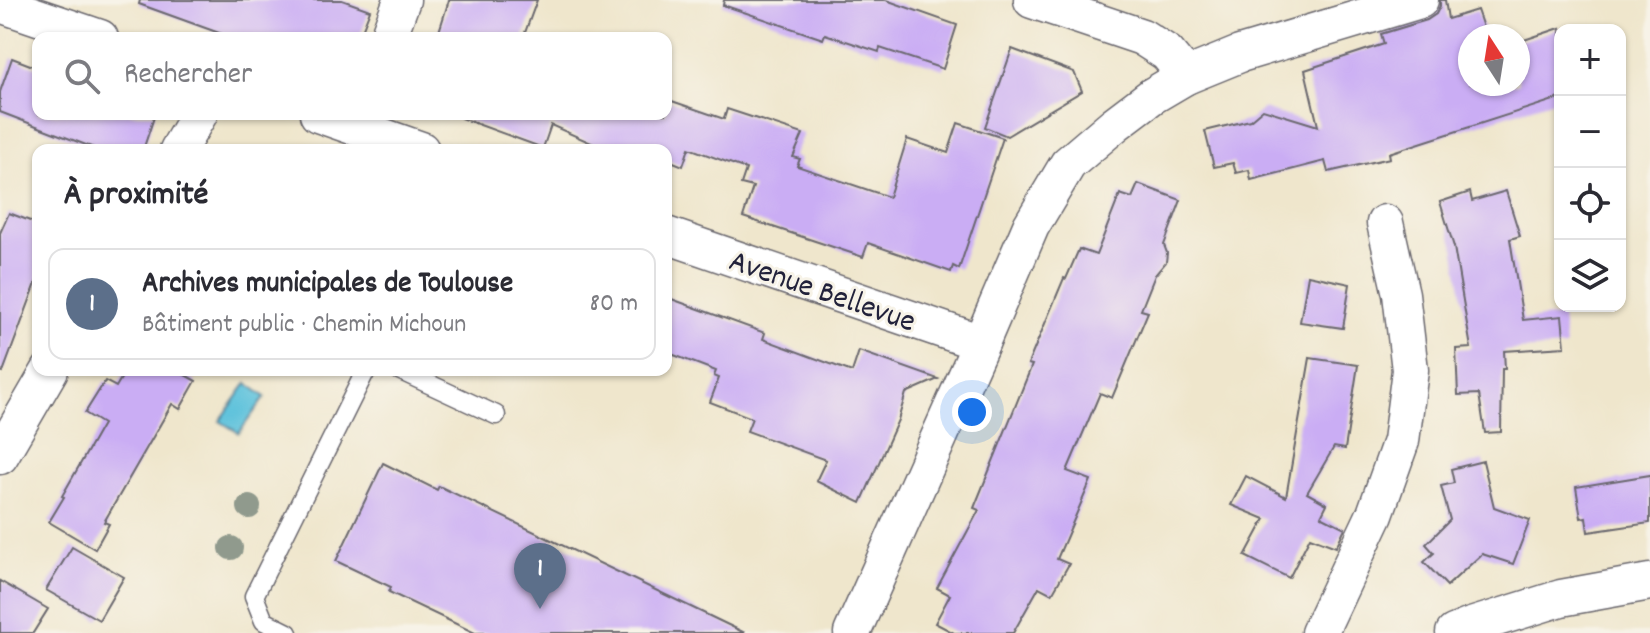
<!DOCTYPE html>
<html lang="fr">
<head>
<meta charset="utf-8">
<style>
  :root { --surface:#fff; --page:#f7f7f7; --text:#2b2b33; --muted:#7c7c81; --line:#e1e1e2; --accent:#d93025 }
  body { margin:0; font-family:Dekko,sans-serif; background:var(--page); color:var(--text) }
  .controls { position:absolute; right:24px; top:24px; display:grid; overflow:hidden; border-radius:16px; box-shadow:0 2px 6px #0004 }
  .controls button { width:72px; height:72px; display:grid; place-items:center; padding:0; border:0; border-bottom:2px solid var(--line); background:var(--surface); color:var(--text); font:40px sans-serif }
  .compass { position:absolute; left:1458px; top:24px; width:72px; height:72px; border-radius:50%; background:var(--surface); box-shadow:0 2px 6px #0004; rotate:348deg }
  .you { position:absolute; left:972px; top:412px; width:28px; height:28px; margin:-20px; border:6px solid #fff; border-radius:50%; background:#1a73e8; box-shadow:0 0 0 12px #1a73e833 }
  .badge { display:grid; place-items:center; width:52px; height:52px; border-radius:50%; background:var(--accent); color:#fff; font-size:26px; font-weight:700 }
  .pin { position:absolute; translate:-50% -66px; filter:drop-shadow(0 2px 4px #0008) }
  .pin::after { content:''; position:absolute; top:42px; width:28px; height:24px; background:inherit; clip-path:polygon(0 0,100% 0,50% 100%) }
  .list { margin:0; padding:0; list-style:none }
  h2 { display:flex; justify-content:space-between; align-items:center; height:104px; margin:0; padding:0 32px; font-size:34px }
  h2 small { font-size:26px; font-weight:400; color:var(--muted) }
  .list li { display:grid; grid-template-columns:52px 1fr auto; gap:24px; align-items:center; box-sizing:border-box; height:112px; margin:0 16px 16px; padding:0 16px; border:2px solid var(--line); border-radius:16px }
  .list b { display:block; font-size:30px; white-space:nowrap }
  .list p { margin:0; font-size:26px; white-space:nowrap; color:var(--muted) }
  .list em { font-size:26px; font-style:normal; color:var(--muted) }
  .icon { flex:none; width:44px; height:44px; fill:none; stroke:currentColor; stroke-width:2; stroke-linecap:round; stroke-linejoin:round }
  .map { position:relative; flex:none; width:1650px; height:633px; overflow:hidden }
  .search { position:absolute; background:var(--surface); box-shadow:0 2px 6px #0004; left:32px; top:32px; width:640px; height:88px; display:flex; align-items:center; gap:20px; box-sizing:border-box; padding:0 28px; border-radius:16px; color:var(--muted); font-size:30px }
  .panel { position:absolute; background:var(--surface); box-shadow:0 2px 6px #0004; left:32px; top:144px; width:640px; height:232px; border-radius:16px }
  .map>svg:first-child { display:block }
</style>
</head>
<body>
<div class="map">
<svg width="1650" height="633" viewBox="0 0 1650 633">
  <rect width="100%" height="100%" fill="#f7f3e8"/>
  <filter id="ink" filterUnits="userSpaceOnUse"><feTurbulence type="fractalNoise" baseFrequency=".0125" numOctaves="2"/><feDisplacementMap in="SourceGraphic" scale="16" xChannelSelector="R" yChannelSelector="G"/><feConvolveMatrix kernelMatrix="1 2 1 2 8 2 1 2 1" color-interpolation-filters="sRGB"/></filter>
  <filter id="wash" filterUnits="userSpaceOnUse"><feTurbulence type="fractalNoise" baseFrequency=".006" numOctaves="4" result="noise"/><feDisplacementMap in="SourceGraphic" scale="32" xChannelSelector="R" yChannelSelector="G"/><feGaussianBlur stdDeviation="1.8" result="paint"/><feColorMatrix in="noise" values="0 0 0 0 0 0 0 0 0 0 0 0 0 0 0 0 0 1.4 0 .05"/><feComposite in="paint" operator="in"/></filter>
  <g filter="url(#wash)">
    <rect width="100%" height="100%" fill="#efe6cc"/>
    <path fill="#5ec2dc" stroke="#40728c" stroke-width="2" d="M247 383 265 397 239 433 220 421Z"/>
    <g id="blocks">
      <g fill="#caadf4">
        <path d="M140 0H342L370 10 359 38H233L139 4Z"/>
        <path d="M449 0H537L523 38H437Z"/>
        <path d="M724 0H886L957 25 943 69 880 48 879 52 825 34 823 39 723 5Z"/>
        <path d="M1440 0H1445L1448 19 1477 10 1486 36H1470V84H1518V42L1560 28V98L1389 153 1390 158 1328 172 1325 161 1251 180 1249 170 1236 173 1233 163 1214 167 1205 131 1250 120 1263 109 1318 126 1305 70 1384 44 1381 34 1427 20 1436 14 1440 6Z"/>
        <path d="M1012 49 1074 72 1082 91 1007 136 985 127Z"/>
        <path d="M12 58 38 68V114H155L143 150H99L0 112V92Z"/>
        <path d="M666 99 724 119 727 109 803 134 793 157 800 159 797 166 889 197 907 139 948 153 958 123 1003 138 959 269 953 266 951 272 868 243 863 257 743 217 753 187 741 184 746 169 689 148 683 166 666 159V150H607L551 125 543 148 461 118 462 114H666Z"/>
        <path d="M1138 184 1181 200 1164 245 1167 253 1166 262 1155 275 1141 310 1148 312 1112 398 1100 393 1067 471 1091 480 1057 559 1069 564 1052 594 1039 587 1013 633H954L935 623 950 595 937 588 979 510 974 508 1032 365 1028 364 1064 278 1066 279 1079 249 1096 255 1120 194 1132 198Z"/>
        <path d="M1506 191 1520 236 1510 239 1523 320 1562 316 1565 347 1504 351 1505 369H1502L1501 432 1485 433 1479 394 1458 395 1456 349 1471 348 1454 247 1440 202 1470 192 1472 201Z"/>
        <path d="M9 213 38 224V278L3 372 0 371V233Z"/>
        <path d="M1308 275 1350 284 1343 328 1300 322Z"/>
        <path d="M666 297 765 333 763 339 852 372 859 351 938 379 906 393 898 420 861 503 816 481 826 460 747 431 752 418 710 402 719 378 714 376 716 371 666 352Z"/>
        <path d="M1310 358 1358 365 1345 449 1334 447 1307 493 1327 504 1321 516 1345 528 1336 547 1310 537 1289 578 1245 556 1265 519 1231 505 1246 476 1286 497Z"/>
        <path d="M126 370H176L196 381 180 409 172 404 104 522 109 524 95 549 49 522 64 497 62 496 103 424 85 413 105 381 116 387Z"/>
        <path d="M1483 461 1494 507 1530 520 1513 564 1482 554 1447 586 1424 562 1434 553 1426 544 1450 520 1441 486 1454 483 1451 469Z"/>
        <path d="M383 463 437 490 439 486 745 633H475L389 592 391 587 336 561Z"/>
        <path d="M1650 475V523L1588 532 1586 517 1581 518 1576 487Z"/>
        <path d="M72 547 124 577 99 620 46 590Z"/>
        <path d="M0 581 48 609 33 633H0Z"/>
      </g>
    </g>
  </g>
  <g filter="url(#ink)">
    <use href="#blocks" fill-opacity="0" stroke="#6a676e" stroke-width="2"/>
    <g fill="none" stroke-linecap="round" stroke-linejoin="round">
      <g stroke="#6a676e" stroke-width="21">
        <g id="lane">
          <path d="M399 370 496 415"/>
          <path d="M288 633 264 621 254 596 365 372 369 370"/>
        </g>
      </g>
      <g stroke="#6a676e" stroke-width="39">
        <g id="street">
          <path d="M1032 0 1142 37 1167 53 1186 76"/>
          <path d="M0 4 100 38"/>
          <path d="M388 38 402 0"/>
          <path d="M318 114 421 150"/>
          <path d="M178 150 199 114"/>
          <path d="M666 235 981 343"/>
          <path d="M0 456 50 370"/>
          <path d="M852 633 981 343 1031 226 1068 164 1115 124 1152 96 1186 76 1240 54 1420 0"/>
          <path d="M1319 633 1375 514 1401 441 1410 370 1401 294 1385 223"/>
          <path d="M1454 633 1471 626 1561 598 1650 582"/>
        </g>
      </g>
      <use href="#lane" stroke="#fff" stroke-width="18"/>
      <use href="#street" stroke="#fff" stroke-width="36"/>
    </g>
    <g fill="#909a8d">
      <circle cx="249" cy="507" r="12"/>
      <circle cx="231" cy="548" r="12"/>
    </g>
  </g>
  <g text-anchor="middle" stroke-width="6" stroke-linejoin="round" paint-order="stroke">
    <g font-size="32" fill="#22223b" stroke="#f7f3e8">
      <text transform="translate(823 289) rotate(19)" y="11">Avenue Bellevue</text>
    </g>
  </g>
</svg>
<div class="controls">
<button>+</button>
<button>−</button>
<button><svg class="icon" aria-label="locate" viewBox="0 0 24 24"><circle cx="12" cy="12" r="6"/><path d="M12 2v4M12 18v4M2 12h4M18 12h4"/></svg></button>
<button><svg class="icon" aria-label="layers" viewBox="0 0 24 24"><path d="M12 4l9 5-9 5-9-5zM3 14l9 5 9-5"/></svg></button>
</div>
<svg class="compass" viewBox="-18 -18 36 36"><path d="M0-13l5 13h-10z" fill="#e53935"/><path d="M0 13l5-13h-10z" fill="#7c7c81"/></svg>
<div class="you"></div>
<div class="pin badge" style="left:540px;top:609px;background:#5c6f8a">1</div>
<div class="search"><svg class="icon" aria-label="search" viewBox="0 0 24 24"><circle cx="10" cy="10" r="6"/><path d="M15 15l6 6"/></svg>Rechercher</div>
<section class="panel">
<h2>À proximité<small></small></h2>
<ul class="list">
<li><span class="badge" style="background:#5c6f8a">1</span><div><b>Archives municipales de Toulouse</b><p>Bâtiment public · Chemin Michoun</p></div><em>80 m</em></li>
</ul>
</section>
</div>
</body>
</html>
